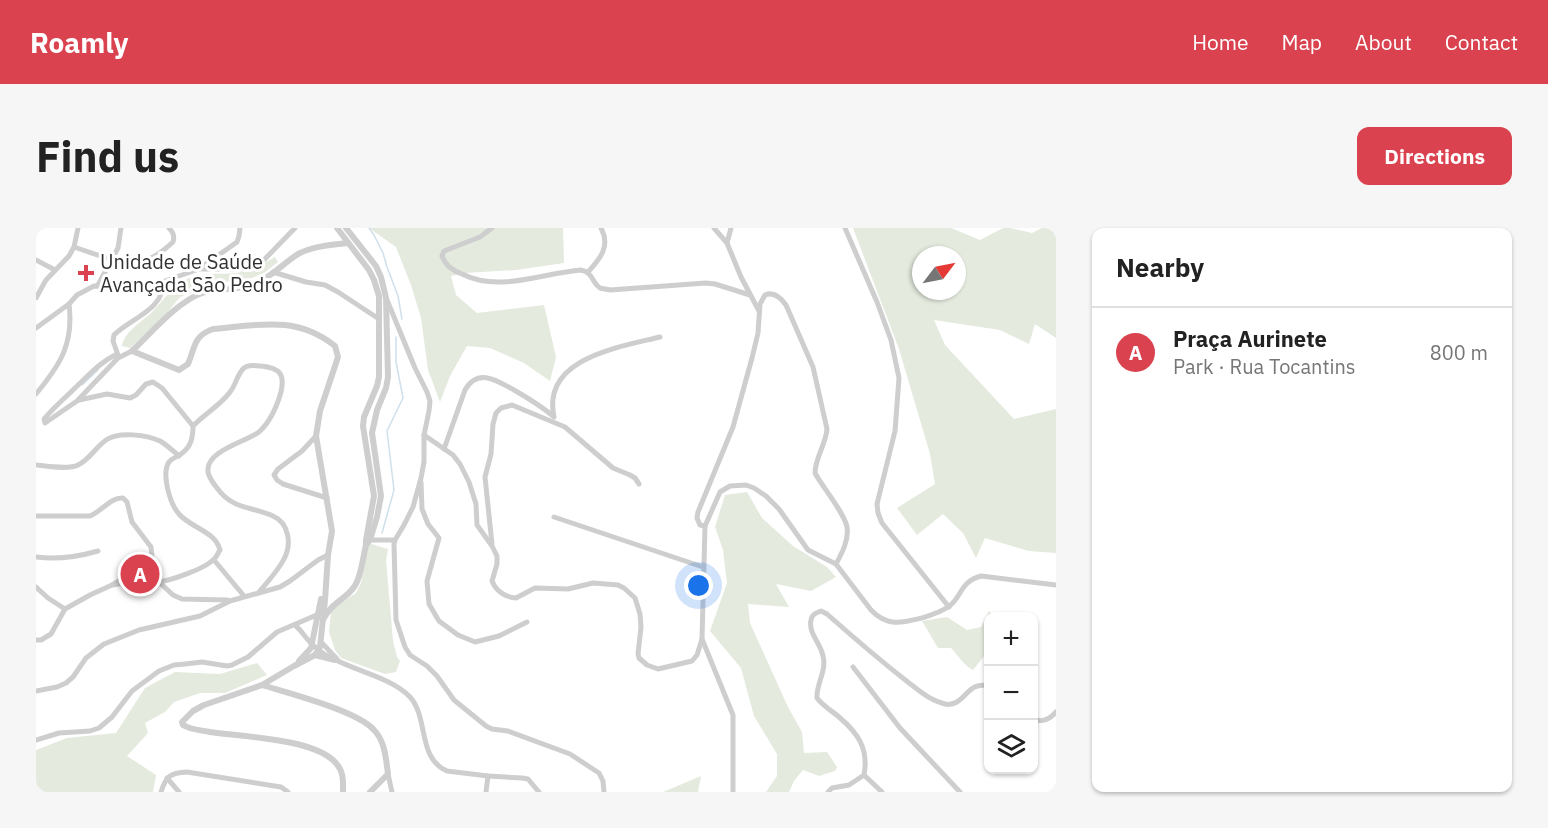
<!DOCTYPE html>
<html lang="en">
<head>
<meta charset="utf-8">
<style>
  :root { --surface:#fff; --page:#f6f6f6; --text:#222; --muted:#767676; --line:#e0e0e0; --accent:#da424f }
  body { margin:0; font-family:"IBM Plex Sans",sans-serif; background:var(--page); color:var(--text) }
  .controls { position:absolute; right:18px; bottom:18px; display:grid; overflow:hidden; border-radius:12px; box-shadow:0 2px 4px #0004 }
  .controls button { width:54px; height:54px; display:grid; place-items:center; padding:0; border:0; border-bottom:2px solid var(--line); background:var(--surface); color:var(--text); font:30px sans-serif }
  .compass { position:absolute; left:876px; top:18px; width:54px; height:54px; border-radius:50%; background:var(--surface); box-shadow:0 2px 4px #0004; rotate:58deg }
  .you { position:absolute; left:663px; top:358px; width:21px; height:21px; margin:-15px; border:4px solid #fff; border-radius:50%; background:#1a73e8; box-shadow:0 0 0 9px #1a73e833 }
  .badge { display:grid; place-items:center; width:39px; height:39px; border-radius:50%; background:var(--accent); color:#fff; font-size:20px; font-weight:700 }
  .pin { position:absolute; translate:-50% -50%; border:3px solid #fff; box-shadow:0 2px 6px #0006 }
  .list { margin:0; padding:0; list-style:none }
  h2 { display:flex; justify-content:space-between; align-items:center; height:78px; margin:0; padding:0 24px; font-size:26px }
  h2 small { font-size:20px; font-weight:400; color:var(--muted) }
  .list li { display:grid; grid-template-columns:39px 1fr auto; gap:18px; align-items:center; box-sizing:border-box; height:90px; padding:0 24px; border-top:2px solid var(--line) }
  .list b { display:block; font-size:22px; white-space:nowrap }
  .list p { margin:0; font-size:20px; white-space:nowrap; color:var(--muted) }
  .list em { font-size:20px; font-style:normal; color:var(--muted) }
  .icon { flex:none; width:33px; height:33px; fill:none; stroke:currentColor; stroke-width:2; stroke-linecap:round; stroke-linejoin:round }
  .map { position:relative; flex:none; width:1020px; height:564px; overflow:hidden; border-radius:12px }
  header { display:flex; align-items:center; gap:36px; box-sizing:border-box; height:84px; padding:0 30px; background:var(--accent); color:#fff }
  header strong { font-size:28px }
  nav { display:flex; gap:33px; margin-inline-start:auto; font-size:21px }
  .intro { display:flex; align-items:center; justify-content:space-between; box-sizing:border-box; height:144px; padding:0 36px }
  h1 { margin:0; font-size:42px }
  .button { padding:15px 27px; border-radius:12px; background:var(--accent); color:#fff; font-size:21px; font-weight:700 }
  main { display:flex; gap:36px; padding:0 36px }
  aside { flex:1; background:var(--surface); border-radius:12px; box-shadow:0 2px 4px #0004 }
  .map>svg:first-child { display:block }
</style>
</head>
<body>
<header>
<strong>Roamly</strong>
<nav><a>Home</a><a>Map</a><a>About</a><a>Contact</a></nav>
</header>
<div class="intro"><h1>Find us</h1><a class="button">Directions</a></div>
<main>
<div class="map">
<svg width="1020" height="564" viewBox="0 0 1020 564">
  <rect width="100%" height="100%" fill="#fff"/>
  <g fill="#e4eade" fill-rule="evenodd">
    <path d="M333 0H527L528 35 480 42 429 45 415 48 420 67 441 85 508 77 520 129 514 153 488 135 454 120 431 118 414 148 404 174 392 142 385 90 375 57 360 19Z"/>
    <path d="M817 0H915L944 12 967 0H974L996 5 1006 0H1020V110L999 96 993 116 964 102 898 92 909 117 978 191 1020 181V325L993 323 949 310 940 330 927 305 907 286 881 307 861 280 899 256 894 226 863 121ZM885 27H921V63H885Z"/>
    <path d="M239 29 242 34 228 45 211 52 188 54 170 58 144 69 130 86 94 120 86 118C88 105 103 95 113 87 124 77 133 62 146 54 163 43 181 47 200 45 214 43 227 36 239 29Z"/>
    <path d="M711 264 726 290 757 318 791 339 800 349 775 363 740 356 753 379 712 376 714 395 752 479 766 504 768 525 791 524 801 539 799 543 783 548 767 542 758 553 753 564H730L741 548V526L718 488 705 440 674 403 691 355 687 322 679 299 689 267Z"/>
    <path d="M332 315 352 321 350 332 357 413 361 429 364 433 360 444 349 446 305 430 299 422 293 404 295 384 301 377 320 365 325 355Z"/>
    <path d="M108 340 113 352 92 350Z"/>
    <path d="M953 383 957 388H952V427H949L937 442C926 436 924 429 915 420H902L886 393 911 389 931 402 945 399Z"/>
    <path d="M221 435 231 447 189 465H164L138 474 129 484 109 495 112 505 91 528 120 547 117 564H0V522L31 510 80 505 109 460 139 444 184 446Z"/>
    <path d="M665 548 662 564H627Z"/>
  </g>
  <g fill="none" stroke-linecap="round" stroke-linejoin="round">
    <g stroke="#cfe0eb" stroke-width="1.5">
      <path d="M333 0 338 7 347 25 351 39 362 68 366 91"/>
      <path d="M46 157 62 142"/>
      <path d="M346 305 358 262 351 203 367 170 360 134V109"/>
    </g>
    <g stroke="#cecece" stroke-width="5">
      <path d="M456 0 444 9 408 23 406 28C410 38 416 42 426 46 464 65 506 45 545 42 558 45 555 54 564 60 566 61 572 61 574 62L670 55 679 56 714 67"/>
      <path d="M678 0 691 15 705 49 723 83"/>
      <path d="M809 0 841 74 855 112 863 150 859 203 841 276 842 285 846 295 913 379"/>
      <path d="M691 15 695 0"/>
      <path d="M38 19 85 35C105 40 123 27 137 14 139 8 137 4 133 0"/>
      <path d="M0 32 19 42"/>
      <path d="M163 41 201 14 203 8 204 0"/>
      <path d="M237 44 270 54 289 57 302 64 343 91"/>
      <path d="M552 44C564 31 575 18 565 0"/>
      <path d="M62 57 82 20 85 0"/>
      <path d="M0 70 10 52 33 28 38 19 42 0"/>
      <path d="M351 72 379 140 391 164 394 173 393 183 388 207V234L385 250 377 279 368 297 359 312 358 316 360 392 369 419 374 427 391 438 401 448 418 472 450 498 456 501 472 503 534 526 563 545 567 553 568 564"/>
      <path d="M0 100 33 76 41 67 58 58 100 59 126 54 163 41H203L213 40 225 35 259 0"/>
      <path d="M81 126C64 134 53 147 39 160 29 170 18 179 8 191L9 195 41 173 82 130 96 123"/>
      <path d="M82 127 77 113 78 107C92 92 131 80 126 54"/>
      <path d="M0 166C24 137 38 116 33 76"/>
      <path d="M43 172 71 166 94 170 100 167 110 156 117 154 126 160 157 198"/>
      <path d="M518 189C505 130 584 119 624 109"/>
      <path d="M388 207 417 227 424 236 433 254 440 276 441 297 456 318 461 328V336L456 353C460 363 469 369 480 370L499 360 532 361 557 355 582 357 588 360 599 370 604 386 605 399 602 426 603 430 611 437 622 441 656 433 661 427 666 411 669 298 684 264 694 258 710 257 718 260 730 268 743 281 772 322 800 336 835 382C851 399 866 395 886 390 895 387 905 384 912 379 926 370 923 354 945 348L1020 357"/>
      <path d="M280 208 266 223 242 241 238 247 241 252 247 256 291 270"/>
      <path d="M408 221 429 162C442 140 460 152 478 162 492 170 505 178 517 188"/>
      <path d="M0 237C11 238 32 242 42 237 53 232 60 219 70 212 83 203 111 207 124 213 131 217 137 223 143 228"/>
      <path d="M385 254 386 281 392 296 403 310 391 353 393 376 403 393 422 407 439 414 463 408 491 394"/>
      <path d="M0 288H54C66 283 75 269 87 270L91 274 96 294 115 319 116 328 114 341 116 348 123 354 137 367 146 371 192 372"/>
      <path d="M518 289 667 339"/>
      <path d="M669 298 664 297 661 290 662 284 697 199 716 130 722 105 724 76 729 67C738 63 745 70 750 77L777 139 791 201C790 216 779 230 779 245 787 260 808 284 811 299 813 312 806 325 800 336"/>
      <path d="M331 312H359"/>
      <path d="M456 316 449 249 455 226 457 196 460 185 465 180 476 177 529 199 577 240 594 247 599 250 603 256"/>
      <path d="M0 329C22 332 41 329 62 323"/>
      <path d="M178 332 208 368"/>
      <path d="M76 357C90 354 104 356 118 355 133 353 170 341 179 330 181 328 182 325 184 322 179 303 155 300 143 286 134 276 125 246 133 234 136 230 141 229 145 226 155 219 157 210 157 198 168 186 185 177 194 164 200 157 201 146 208 140 213 136 219 138 225 138 244 140 249 146 245 164 241 178 234 194 223 204 210 214 169 223 172 244 173 250 177 255 181 260 197 282 215 278 237 288 253 295 256 316 248 331 242 343 232 353 223 364"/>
      <path d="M0 359 12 370 29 381"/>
      <path d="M259 397C266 403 270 411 277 417 283 423 292 429 300 432 321 443 358 451 374 469 393 490 381 530 411 543L452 548 486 550 492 551 503 564"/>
      <path d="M666 411 697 487V564"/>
      <path d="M0 412H5L15 406 29 381 54 367 76 357 115 332"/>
      <path d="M285 414 301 431"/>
      <path d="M817 439 864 500 924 564"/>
      <path d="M0 463 21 459 30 455 37 449 50 430 68 416 103 402 164 388 194 373 244 359 254 353 282 332 292 327"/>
      <path d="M998 491C1006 495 1014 491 1020 484"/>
      <path d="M0 512 23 505 54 503 63 500 76 489 96 463 123 443 138 437 149 436 166 434 191 438 196 437 212 429 241 404 283 386"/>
      <path d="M352 546 356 564"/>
      <path d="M828 547 846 564"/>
      <path d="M131 550 143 564"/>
      <path d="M125 564C130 548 134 545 151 544L245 559 252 564"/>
      <path d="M450 564 452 548"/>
      <path d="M792 564 796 560 813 557 828 547C833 521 822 505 803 489 796 483 787 478 781 470 780 456 791 443 787 428 785 416 772 405 775 392 776 386 780 385 785 383L791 386C818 410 845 433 873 455 884 463 895 473 909 476 928 480 931 452 952 458"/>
    </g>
    <g stroke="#cecece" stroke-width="6">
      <path d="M310 0 340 38 345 49 350 70 352 149 350 160 341 182 336 205 345 268 341 289 334 312 330 317"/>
      <path d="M288 390C297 373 309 372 318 359 325 350 327 329 330 317V312L338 268 327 198 328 189 341 158 343 149V68L338 52 333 42 301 0"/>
      <path d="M279 427 299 432"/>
      <path d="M263 433 275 420 285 371"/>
      <path d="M226 457C252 465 322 483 338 502 349 513 350 531 352 546L334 564"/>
      <path d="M307 564C307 556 308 548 304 541 289 510 206 509 174 504 165 502 155 502 147 497L146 494 157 483 168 477 226 457 258 438 279 427 284 419 289 372 292 327 296 303 280 208 284 183 302 129 299 118C260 87 223 97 177 101 157 108 159 120 152 136L143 142 96 123C115 105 141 74 166 65 184 59 205 63 221 55 236 48 248 35 262 26 277 18 295 17 312 15"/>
    </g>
  </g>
  <path fill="#da424f" stroke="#fff" stroke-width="2" d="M47 36h6v6h6v6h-6v6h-6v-6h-6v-6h6z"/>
  <g text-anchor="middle" stroke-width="6" stroke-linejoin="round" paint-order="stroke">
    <g font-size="20" fill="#313131" stroke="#fff" text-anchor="start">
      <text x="64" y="41">Unidade de Saúde<tspan x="64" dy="23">Avançada São Pedro</tspan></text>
    </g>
  </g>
</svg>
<div class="controls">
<button>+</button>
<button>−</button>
<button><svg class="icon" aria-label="layers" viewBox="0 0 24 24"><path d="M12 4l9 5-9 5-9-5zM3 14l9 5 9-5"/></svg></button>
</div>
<svg class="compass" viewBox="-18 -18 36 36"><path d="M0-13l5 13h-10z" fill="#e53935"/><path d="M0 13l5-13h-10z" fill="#767676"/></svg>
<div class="you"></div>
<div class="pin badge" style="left:104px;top:346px">A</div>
</div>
<aside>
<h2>Nearby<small></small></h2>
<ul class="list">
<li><span class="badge">A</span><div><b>Praça Aurinete</b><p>Park · Rua Tocantins</p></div><em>800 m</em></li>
</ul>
</aside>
</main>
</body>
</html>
